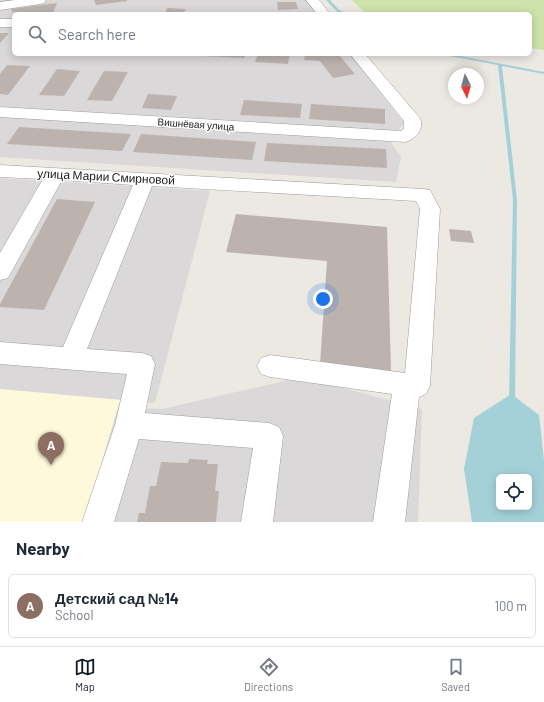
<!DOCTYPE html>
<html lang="en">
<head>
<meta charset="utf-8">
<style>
  :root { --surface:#fff; --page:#f2f2f3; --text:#1f2937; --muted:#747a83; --line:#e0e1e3; --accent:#111827 }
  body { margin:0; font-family:Barlow,sans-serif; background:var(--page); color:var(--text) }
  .controls { position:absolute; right:12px; bottom:12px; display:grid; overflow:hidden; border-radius:6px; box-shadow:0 2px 10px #0003 }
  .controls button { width:36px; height:36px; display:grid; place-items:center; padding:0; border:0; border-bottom:1px solid var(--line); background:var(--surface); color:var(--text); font:20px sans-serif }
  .compass { position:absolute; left:448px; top:68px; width:36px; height:36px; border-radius:50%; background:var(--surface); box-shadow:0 2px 10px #0003; rotate:175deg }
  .you { position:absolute; left:323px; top:299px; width:14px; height:14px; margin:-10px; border:3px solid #fff; border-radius:50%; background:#1a73e8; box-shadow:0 0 0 6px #1a73e833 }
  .badge { display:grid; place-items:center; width:26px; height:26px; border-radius:50%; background:var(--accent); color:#fff; font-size:13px; font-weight:700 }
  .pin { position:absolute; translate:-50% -33px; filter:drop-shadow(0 1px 2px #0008) }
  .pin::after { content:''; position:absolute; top:21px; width:14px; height:12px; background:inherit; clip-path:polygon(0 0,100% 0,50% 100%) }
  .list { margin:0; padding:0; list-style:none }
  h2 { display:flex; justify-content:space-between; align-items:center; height:52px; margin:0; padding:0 16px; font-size:17px }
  h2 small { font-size:13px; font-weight:400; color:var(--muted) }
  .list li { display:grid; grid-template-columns:26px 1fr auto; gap:12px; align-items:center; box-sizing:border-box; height:64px; margin:0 8px 8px; padding:0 8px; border:1px solid var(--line); border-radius:6px }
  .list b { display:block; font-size:15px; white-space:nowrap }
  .list p { margin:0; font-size:13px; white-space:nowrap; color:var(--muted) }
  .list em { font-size:13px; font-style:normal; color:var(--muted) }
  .icon { flex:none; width:22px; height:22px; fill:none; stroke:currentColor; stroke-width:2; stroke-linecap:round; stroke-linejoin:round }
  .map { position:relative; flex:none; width:544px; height:522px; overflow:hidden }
  .search { position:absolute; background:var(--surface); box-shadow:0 2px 10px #0003; left:12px; right:12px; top:12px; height:44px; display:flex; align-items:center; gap:10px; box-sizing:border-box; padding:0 14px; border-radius:6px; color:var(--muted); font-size:15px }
  .sheet { height:124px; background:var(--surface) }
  nav { display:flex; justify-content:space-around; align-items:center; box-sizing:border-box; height:56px; border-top:1px solid var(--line); background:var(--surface); font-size:11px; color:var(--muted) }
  nav a { display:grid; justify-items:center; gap:2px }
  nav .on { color:var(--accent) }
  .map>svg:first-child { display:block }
</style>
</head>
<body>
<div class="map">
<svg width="544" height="522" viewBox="0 0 544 522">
  <rect width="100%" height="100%" fill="#ece8e2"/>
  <g fill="#dad8d9">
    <path d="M2 0H307L319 14H14V21H0V2Z"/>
    <path d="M0 25 14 26V54H351L406 121 396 133 0 107Z"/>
    <path d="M0 116 390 141 401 157 396 182 0 157Z"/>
    <path d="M0 178 210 191 155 403 0 389Z"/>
    <path d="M302 377 422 409 418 522H84L118 407 162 409Z"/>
  </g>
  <path fill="#fdf9da" d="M0 389 120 400 84 522H0Z"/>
  <path fill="#cce4aa" d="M352 0H544V50L530 48V14H369L364 12Z"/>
  <path fill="#a4d1d8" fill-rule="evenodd" d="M511 394 539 415 544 460V522H472L464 469 474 418ZM499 477H529V507H499Z"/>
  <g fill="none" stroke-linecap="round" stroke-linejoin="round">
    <g fill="#a4d1d8" fill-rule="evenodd">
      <path d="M326 0H330L338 9 346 14C337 14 332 6 326 0Z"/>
      <path d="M442 54H450L544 72V74L502 66 517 200 515 401 514 403 512 404 510 403 509 401 513 200 498 65 444 55Z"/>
    </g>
  </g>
  <g fill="#bcb3af">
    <path d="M94 0H127V1L96 5Z"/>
    <path d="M277 2H296L298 9 278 10Z"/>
    <path d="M57 3 53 13 12 12 11 9Z"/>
    <path d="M167 8 186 9 183 14H165Z"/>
    <path d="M0 33H9L0 43Z"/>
    <path d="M206 54H246L244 58 205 56Z"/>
    <path d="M258 54H290L288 64 255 62Z"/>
    <path d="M305 54H338L355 74 333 78 320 61 304 60Z"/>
    <path d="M7 65 30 66 8 95 0 94V74Z"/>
    <path d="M57 69 80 71 64 96 39 95Z"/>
    <path d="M104 71 128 72 112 101 87 100Z"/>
    <path d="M148 94 177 96 171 110 142 108Z"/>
    <path d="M244 100 302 104 300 118 240 115Z"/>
    <path d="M311 104 385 109V124L309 119Z"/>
    <path d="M19 127 131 134 122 151 7 144Z"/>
    <path d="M141 134 256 142 252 160 133 152Z"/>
    <path d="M267 143 386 149 387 168 264 161Z"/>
    <path d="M57 199 95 202 44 310 0 307V304Z"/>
    <path d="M236 214 387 227 391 371 320 364 327 261 226 252Z"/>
    <path d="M449 229 471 231 474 243 451 241Z"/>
    <path d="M189 459 208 460 207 464H218L215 491H219L216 522H137L139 513H145L150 486H156L161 462 188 463Z"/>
  </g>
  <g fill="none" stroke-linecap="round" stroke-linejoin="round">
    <g stroke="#9d9d9d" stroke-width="1">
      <g id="minor">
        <path d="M15 0H46L44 3 40 4 0 10V2Z"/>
        <path d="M306 0H319L330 14H317Z"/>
        <rect x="0" y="19" width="14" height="8"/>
        <path d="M350 54H365L419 117C426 128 415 140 405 142L0 117V107L401 131 404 129V121Z"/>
        <path d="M0 165 423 189 430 190 440 209 430 386 426 394 419 397 405 522H373L392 394 270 377 261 374 257 366 261 358 270 355 405 373 420 209 416 201 152 186 87 349 142 353 151 356 155 364 145 413 269 423 279 427 283 436 273 522H241L253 448 139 439 114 522H82L115 425 127 374 0 364V342L63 347 133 185 62 180 8 278 0 280V253L43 179 0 177Z"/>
      </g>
    </g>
    <use href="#minor" fill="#fff" fill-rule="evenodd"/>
  </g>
  <g text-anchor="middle" stroke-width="3" stroke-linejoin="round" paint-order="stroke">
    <g font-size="10" fill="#1c1c1c" stroke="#fff">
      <text transform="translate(196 124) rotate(4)" y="4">Вишнёвая улица</text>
    </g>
    <g font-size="12" fill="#1c1c1c" stroke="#fff">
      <text transform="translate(106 177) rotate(3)" y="4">улица Марии Смирновой</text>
    </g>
  </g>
</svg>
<div class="controls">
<button><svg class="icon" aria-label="locate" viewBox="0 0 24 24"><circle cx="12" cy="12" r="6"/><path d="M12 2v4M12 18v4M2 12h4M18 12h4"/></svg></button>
</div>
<svg class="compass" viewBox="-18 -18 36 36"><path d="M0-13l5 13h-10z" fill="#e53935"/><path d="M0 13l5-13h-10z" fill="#747a83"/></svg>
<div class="you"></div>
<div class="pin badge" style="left:51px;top:465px;background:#8d6e63">A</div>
<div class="search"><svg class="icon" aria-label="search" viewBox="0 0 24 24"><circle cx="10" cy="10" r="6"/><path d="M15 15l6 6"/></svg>Search here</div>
</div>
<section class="sheet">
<h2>Nearby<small></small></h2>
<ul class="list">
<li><span class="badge" style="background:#8d6e63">A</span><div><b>Детский сад №14</b><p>School</p></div><em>100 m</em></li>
</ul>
</section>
<nav>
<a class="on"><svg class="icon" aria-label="map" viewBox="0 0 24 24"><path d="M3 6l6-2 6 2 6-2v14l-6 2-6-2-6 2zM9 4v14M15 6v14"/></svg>Map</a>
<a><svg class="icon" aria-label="directions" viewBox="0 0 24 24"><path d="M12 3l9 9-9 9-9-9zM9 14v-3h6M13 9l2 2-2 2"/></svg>Directions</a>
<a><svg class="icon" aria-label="saved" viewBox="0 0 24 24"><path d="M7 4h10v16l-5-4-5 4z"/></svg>Saved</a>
</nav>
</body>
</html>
